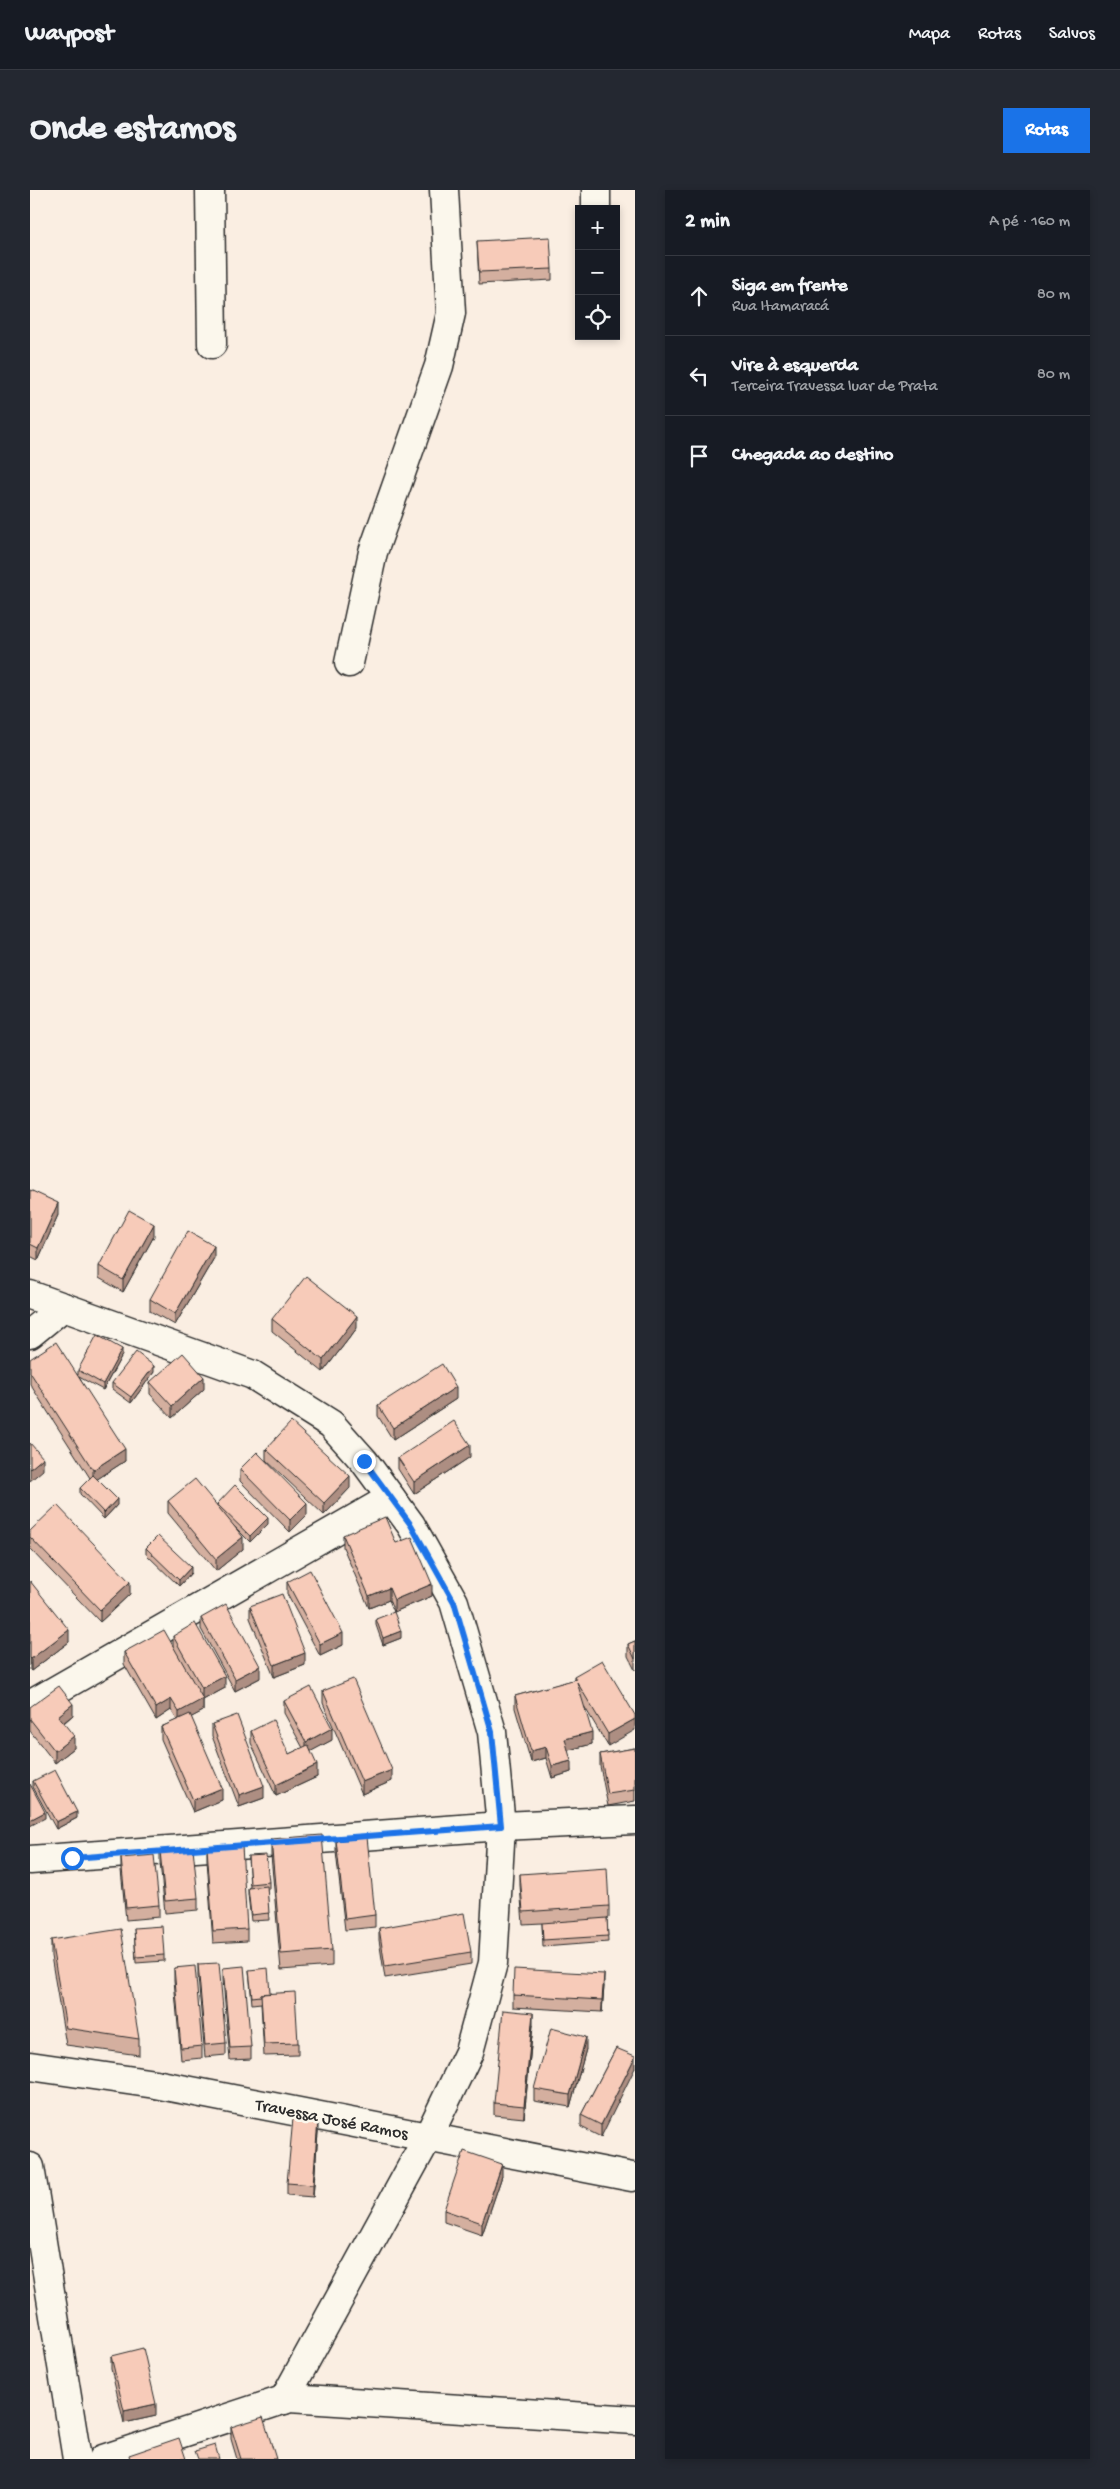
<!DOCTYPE html>
<html lang="pt">
<head>
<meta charset="utf-8">
<style>
  :root { --surface:#171b24; --page:#242831; --text:#f1f3f6; --muted:#9ea1a6; --line:#363941; --accent:#1a73e8 }
  body { margin:0; font-family:"Gochi Hand",sans-serif; background:var(--page); color:var(--text) }
  .controls { position:absolute; right:15px; top:15px; display:grid; overflow:hidden; border-radius:0px; box-shadow:0 2px 8px #0003 }
  .controls button { width:45px; height:45px; display:grid; place-items:center; padding:0; border:0; border-bottom:1px solid var(--line); background:var(--surface); color:var(--text); font:25px sans-serif }
  .stop { position:absolute; width:15px; height:15px; margin:-11px; border:4px solid #1a73e8; border-radius:50%; background:#fff }
  .stop.end { background:#1a73e8; border-color:#fff; box-shadow:0 1px 5px #0008 }
  .list { margin:0; padding:0; list-style:none }
  h2 { display:flex; justify-content:space-between; align-items:center; height:65px; margin:0; padding:0 20px; font-size:21px }
  h2 small { font-size:16px; font-weight:400; color:var(--muted) }
  .list li { display:grid; grid-template-columns:32px 1fr auto; gap:15px; align-items:center; box-sizing:border-box; height:80px; padding:0 20px; border-top:1px solid var(--line) }
  .list b { display:block; font-size:19px; white-space:nowrap }
  .list p { margin:0; font-size:16px; white-space:nowrap; color:var(--muted) }
  .list em { font-size:16px; font-style:normal; color:var(--muted) }
  .icon { flex:none; width:28px; height:28px; fill:none; stroke:currentColor; stroke-width:2; stroke-linecap:round; stroke-linejoin:round }
  .map { position:relative; flex:none; width:605px; height:2269px; overflow:hidden; border-radius:0px }
  header { display:flex; align-items:center; gap:30px; box-sizing:border-box; height:70px; padding:0 25px; background:var(--surface); border-bottom:1px solid var(--line) }
  header strong { font-size:24px }
  nav { display:flex; gap:28px; margin-inline-start:auto; font-size:18px }
  .intro { display:flex; align-items:center; justify-content:space-between; box-sizing:border-box; height:120px; padding:0 30px }
  h1 { margin:0; font-size:35px }
  .button { padding:12px 22px; border-radius:0px; background:var(--accent); color:#fff; font-size:18px; font-weight:700 }
  main { display:flex; gap:30px; padding:0 30px }
  aside { flex:1; background:var(--surface); border-radius:0px; box-shadow:0 2px 8px #0003 }
  .map>svg:first-child { display:block }
</style>
</head>
<body>
<header>
<strong>Waypost</strong>
<nav><a>Mapa</a><a>Rotas</a><a>Salvos</a></nav>
</header>
<div class="intro"><h1>Onde estamos</h1><a class="button">Rotas</a></div>
<main>
<div class="map">
<svg width="605" height="2269" viewBox="0 0 605 2269">
  <rect width="100%" height="100%" fill="#faeee2"/>
  <filter id="ink" filterUnits="userSpaceOnUse"><feTurbulence type="fractalNoise" baseFrequency=".02" numOctaves="2"/><feDisplacementMap in="SourceGraphic" scale="10" xChannelSelector="R" yChannelSelector="G"/><feConvolveMatrix kernelMatrix="1 2 1 2 8 2 1 2 1" color-interpolation-filters="sRGB"/></filter>
  <g filter="url(#ink)">
    <g fill="none" stroke-linecap="round" stroke-linejoin="round">
      <g stroke="#2b2b2b" stroke-width="31">
        <g id="street">
          <path d="M180 0 182 154"/>
          <path d="M566 0V19"/>
          <path d="M319 473 343 362 409 176 421 123 414 0"/>
          <path d="M0 1105 223 1185 301 1234 334 1271 381 1335 424 1412 462 1542 471 1636 463 1773 439 1862 398 1947 254 2210"/>
          <path d="M0 1144 33 1117"/>
          <path d="M0 1515 361 1308"/>
          <path d="M0 1670 471 1636 605 1630"/>
          <path d="M0 1876 125 1894 602 1987"/>
          <path d="M0 1977 47 2269"/>
          <path d="M73 2269 259 2208 605 2230"/>
        </g>
      </g>
      <use href="#street" stroke="#fbf7ec" stroke-width="28"/>
    </g>
    <g fill="#d4af9f" stroke="#2b2b2b">
      <path d="M447 51 522 79V90L449 94Z"/>
      <path d="M0 1000 28 1025 8 1070 0 1066Z"/>
      <path d="M124 1046 93 1102 69 1088V1076Z"/>
      <path d="M184 1068 145 1135 120 1121V1109Z"/>
      <path d="M242 1129 327 1138 293 1182 242 1141Z"/>
      <path d="M92 1165 73 1200 49 1187 95 1271 67 1289 87 1315 74 1329 50 1304V1298L60 1288 0 1194V1169L48 1185V1180Z"/>
      <path d="M124 1182 101 1213 82 1199V1193Z"/>
      <path d="M120 1192 174 1199 142 1228 120 1204Z"/>
      <path d="M426 1209 363 1250 348 1226V1215Z"/>
      <path d="M236 1259 320 1298 294 1325 236 1270Z"/>
      <path d="M440 1267 384 1304 368 1279V1268Z"/>
      <path d="M210 1279 277 1325 260 1342 210 1291Z"/>
      <path d="M138 1311 187 1316V1314L238 1334 220 1352 204 1336 213 1359 186 1381 138 1323Z"/>
      <path d="M0 1341 100 1404 70 1432 0 1359Z"/>
      <path d="M313 1345 366 1353 402 1406 364 1422 359 1410 339 1418 313 1357Z"/>
      <path d="M116 1358 161 1383 149 1396 116 1364Z"/>
      <path d="M0 1391 39 1452 1 1481 0 1480Z"/>
      <path d="M257 1392 313 1455 290 1466 257 1404Z"/>
      <path d="M220 1416 275 1475 244 1487 220 1428Z"/>
      <path d="M171 1428 230 1488 205 1501 171 1439Z"/>
      <path d="M346 1429 371 1448 353 1455 346 1435Z"/>
      <path d="M143 1446 195 1498 173 1510V1521L161 1527 192 1610 163 1622 131 1549V1537L147 1530 141 1520 126 1530 94 1474V1462L143 1456Z"/>
      <path d="M605 1451V1480L598 1466V1454Z"/>
      <path d="M544 1486 605 1525 578 1556 554 1516 562 1554 538 1560 541 1582 522 1588 516 1568 501 1572 485 1518V1506L544 1490Z"/>
      <path d="M293 1501 362 1591 332 1604 293 1513Z"/>
      <path d="M254 1511 302 1550 280 1561 287 1587 246 1606 221 1553V1541L259 1564 273 1558 254 1523Z"/>
      <path d="M0 1517 43 1525 34 1533 44 1558 25 1573 0 1541Z"/>
      <path d="M182 1534 234 1608 209 1617 182 1546Z"/>
      <path d="M605 1558V1611L578 1616 570 1576V1564Z"/>
      <path d="M3 1591 47 1628 26 1639 3 1597Z"/>
      <path d="M241 1649 302 1760V1776L251 1780 241 1665Z"/>
      <path d="M306 1650 345 1725V1737L315 1740 306 1662Z"/>
      <path d="M177 1658 217 1739V1751L183 1753 177 1670Z"/>
      <path d="M130 1661 168 1708V1720L135 1723 130 1672Z"/>
      <path d="M218 1666 239 1692V1699H237L239 1730 221 1731 218 1704V1698L220 1697Z"/>
      <path d="M91 1668 129 1715V1727L96 1730 91 1680Z"/>
      <path d="M490 1684 579 1716V1728L577 1729 578 1752 513 1757 512 1733 493 1734 490 1695Z"/>
      <path d="M104 1738 134 1765V1771L106 1773Z"/>
      <path d="M349 1738 441 1762V1774L355 1788 349 1750Z"/>
      <path d="M21 1750 109 1849V1865L36 1855 21 1766Z"/>
      <path d="M168 1774 196 1853V1865L175 1867 168 1786Z"/>
      <path d="M144 1778 172 1856V1868L151 1870 144 1790Z"/>
      <path d="M193 1778 221 1857V1869L200 1870 193 1790Z"/>
      <path d="M219 1780 240 1803 268 1853V1865L234 1866 231 1813 222 1814Z"/>
      <path d="M574 1796 572 1822 483 1817V1805Z"/>
      <path d="M503 1835 494 1928 464 1925V1913Z"/>
      <path d="M586 1858 571 1947 551 1937V1925Z"/>
      <path d="M556 1859 540 1917 504 1911V1899Z"/>
      <path d="M288 1942 283 2007 257 2005V1993Z"/>
      <path d="M472 1986 452 2045 414 2032V2020Z"/>
      <path d="M81 2166 126 2226 94 2233 81 2178Z"/>
      <path d="M201 2237 246 2269H207L201 2249Z"/>
    </g>
    <g fill="#ad8e82" stroke="#2b2b2b">
      <path d="M28 1013V1025L8 1070V1058Z"/>
      <path d="M124 1034V1046L93 1102V1090Z"/>
      <path d="M184 1056V1068L145 1135V1124Z"/>
      <path d="M327 1126V1138L293 1182V1170Z"/>
      <path d="M92 1159V1165L73 1200V1194Z"/>
      <path d="M124 1176V1182L101 1213V1207Z"/>
      <path d="M174 1187V1199L142 1228V1216Z"/>
      <path d="M426 1197V1209L363 1250V1238Z"/>
      <path d="M440 1255V1267L384 1304V1292Z"/>
      <path d="M95 1259V1271L63 1292V1280Z"/>
      <path d="M13 1268V1280L0 1291V1279Z"/>
      <path d="M320 1286V1298L294 1325V1313Z"/>
      <path d="M87 1309V1315L74 1329V1323Z"/>
      <path d="M277 1313V1325L260 1342V1330Z"/>
      <path d="M238 1328V1334L220 1352V1346Z"/>
      <path d="M213 1347V1359L186 1381V1369Z"/>
      <path d="M161 1377V1383L149 1396V1390Z"/>
      <path d="M100 1392V1404L70 1432V1420Z"/>
      <path d="M402 1394V1406L364 1422V1410Z"/>
      <path d="M359 1398V1410L339 1418V1406Z"/>
      <path d="M39 1440V1452L1 1481V1469Z"/>
      <path d="M371 1441V1448L353 1455V1448Z"/>
      <path d="M313 1443V1455L290 1466V1454Z"/>
      <path d="M275 1463V1475L244 1487V1475Z"/>
      <path d="M230 1476V1488L205 1501V1489Z"/>
      <path d="M195 1486V1498L173 1510V1521L149 1534V1522L172 1509V1498Z"/>
      <path d="M141 1509V1520L126 1530V1518Z"/>
      <path d="M43 1514V1525L28 1537V1526Z"/>
      <path d="M605 1529V1540L578 1556V1544Z"/>
      <path d="M302 1538V1550L276 1564V1552Z"/>
      <path d="M562 1542V1554L535 1561V1549Z"/>
      <path d="M44 1546V1558L25 1573V1561Z"/>
      <path d="M516 1557V1568L501 1572V1561Z"/>
      <path d="M541 1571V1582L522 1588V1576Z"/>
      <path d="M287 1575V1587L246 1606V1595Z"/>
      <path d="M362 1580V1591L332 1604V1592Z"/>
      <path d="M234 1596V1608L209 1617V1605Z"/>
      <path d="M192 1598V1610L163 1622V1610Z"/>
      <path d="M15 1622V1628L0 1636V1630Z"/>
      <path d="M47 1622V1628L26 1639V1632Z"/>
      <path d="M574 1784V1796L572 1822V1810Z"/>
      <path d="M503 1823V1835L494 1928V1916Z"/>
      <path d="M556 1847V1859L540 1917V1905Z"/>
      <path d="M605 1867V1878L571 1947V1935Z"/>
      <path d="M288 1930V1942L283 2007V1995Z"/>
      <path d="M472 1974V1986L452 2045V2033Z"/>
      <path d="M126 2214V2226L94 2233V2221Z"/>
    </g>
    <g fill="#f7cbb9" stroke="#2b2b2b">
      <path d="M520 47 522 79 449 82 447 51Z"/>
      <path d="M0 1000 28 1013 8 1058 0 1054Z"/>
      <path d="M99 1020 124 1034 93 1090 69 1076Z"/>
      <path d="M158 1041 184 1056 145 1124 120 1109Z"/>
      <path d="M276 1086 327 1126 293 1170 242 1129Z"/>
      <path d="M67 1145 92 1159 73 1194 48 1180Z"/>
      <path d="M26 1152 95 1259 63 1280 0 1182V1169Z"/>
      <path d="M106 1162 124 1176 101 1207 82 1193Z"/>
      <path d="M153 1163 174 1187 142 1216 120 1192Z"/>
      <path d="M412 1174 426 1197 363 1238 348 1215Z"/>
      <path d="M424 1231 440 1255 384 1292 368 1268Z"/>
      <path d="M261 1232 320 1286 294 1313 236 1259Z"/>
      <path d="M0 1253 13 1268 0 1279Z"/>
      <path d="M227 1262 277 1313 260 1330 210 1279Z"/>
      <path d="M63 1285 87 1309 74 1323 50 1298Z"/>
      <path d="M165 1289 213 1347 186 1369 138 1311Z"/>
      <path d="M205 1295 238 1328 220 1346 187 1314Z"/>
      <path d="M27 1315 100 1392 70 1420 0 1347V1341Z"/>
      <path d="M355 1327 366 1353 382 1347 402 1394 364 1410 359 1398 339 1406 313 1345Z"/>
      <path d="M128 1346 161 1377 149 1390 116 1358Z"/>
      <path d="M280 1380 313 1443 290 1454 257 1392Z"/>
      <path d="M0 1391 39 1440 1 1469 0 1468Z"/>
      <path d="M252 1404 275 1463 244 1475 220 1416Z"/>
      <path d="M196 1414 230 1476 205 1489 171 1428Z"/>
      <path d="M364 1422 371 1441 353 1448 346 1429Z"/>
      <path d="M165 1433 195 1486 172 1498 143 1446Z"/>
      <path d="M134 1440 173 1509 149 1522 141 1509 126 1518 94 1462Z"/>
      <path d="M605 1451V1469L598 1454Z"/>
      <path d="M572 1470 605 1525V1529L578 1544 547 1492 562 1542 535 1549 541 1571 522 1576 516 1557 501 1561 485 1506 546 1489 544 1486Z"/>
      <path d="M323 1489 362 1580 332 1592 293 1501Z"/>
      <path d="M29 1496 43 1514 28 1526 44 1546 25 1561 0 1529V1517Z"/>
      <path d="M281 1497 302 1538 276 1552 254 1511Z"/>
      <path d="M160 1524 192 1598 163 1610 131 1537Z"/>
      <path d="M207 1525 234 1596 209 1605 182 1534Z"/>
      <path d="M243 1530 259 1564 278 1555 287 1575 246 1595 221 1541Z"/>
      <path d="M605 1558V1600L578 1604 570 1564Z"/>
      <path d="M25 1580 47 1622 26 1632 3 1591Z"/>
      <path d="M0 1594 15 1622 0 1630Z"/>
      <path d="M292 1645 302 1760 251 1764 241 1649Z"/>
      <path d="M337 1647 345 1725 315 1729 306 1650Z"/>
      <path d="M212 1656 217 1739 183 1741 177 1658Z"/>
      <path d="M163 1658 168 1708 135 1711 130 1661Z"/>
      <path d="M124 1665 129 1715 96 1718 91 1668Z"/>
      <path d="M236 1665 239 1692 220 1694 218 1666Z"/>
      <path d="M577 1678 579 1716 493 1722 490 1684Z"/>
      <path d="M237 1696 239 1723 221 1725 218 1698Z"/>
      <path d="M434 1723 441 1762 355 1776 349 1738Z"/>
      <path d="M577 1728 578 1746 513 1750 512 1733Z"/>
      <path d="M132 1736 134 1765 106 1767 104 1738Z"/>
      <path d="M91 1739 109 1849 36 1838 21 1750Z"/>
      <path d="M189 1773 196 1853 175 1855 168 1774Z"/>
      <path d="M165 1776 172 1856 151 1858 144 1778Z"/>
      <path d="M214 1776 221 1857 200 1858 193 1778Z"/>
      <path d="M238 1778 240 1803 231 1804V1806L222 1807 219 1780Z"/>
      <path d="M484 1779 574 1784 572 1810 483 1805Z"/>
      <path d="M265 1802 268 1853 234 1854 231 1804Z"/>
      <path d="M473 1820 503 1823 494 1916 464 1913Z"/>
      <path d="M521 1838 556 1847 540 1905 504 1899Z"/>
      <path d="M586 1858 605 1866V1867L571 1935 551 1925Z"/>
      <path d="M263 1928 288 1930 283 1995 257 1993Z"/>
      <path d="M434 1961 472 1974 452 2033 414 2020Z"/>
      <path d="M113 2158 126 2214 94 2221 81 2166Z"/>
      <path d="M233 2227 246 2269H211L201 2237Z"/>
      <path d="M149 2248 156 2269H100L99 2265Z"/>
      <path d="M185 2255 189 2269H168L165 2261Z"/>
    </g>
  </g>
  <g fill="none" stroke-linecap="round" stroke-linejoin="round" filter="url(#ink)">
    <path stroke="#1a73e8" stroke-width="6" d="M42 1668 471 1636 462 1542 424 1412 381 1335 334 1271"/>
  </g>
  <g text-anchor="middle" stroke-width="5" stroke-linejoin="round" paint-order="stroke">
    <g font-size="18" fill="#2b2b2b" stroke="#fbf7ec">
      <text transform="translate(302 1928) rotate(11)" y="6">Travessa José Ramos</text>
    </g>
  </g>
</svg>
<div class="controls">
<button>+</button>
<button>−</button>
<button><svg class="icon" aria-label="locate" viewBox="0 0 24 24"><circle cx="12" cy="12" r="6"/><path d="M12 2v4M12 18v4M2 12h4M18 12h4"/></svg></button>
</div>
<div class="stop" style="left:42px;top:1668px"></div>
<div class="stop end" style="left:334px;top:1271px"></div>
</div>
<aside>
<h2>2 min<small>A pé · 160 m</small></h2>
<ul class="list">
<li><svg class="icon" aria-label="ahead" viewBox="0 0 24 24"><path d="M12 20V5M6 11l6-6 6 6"/></svg><div><b>Siga em frente</b><p>Rua Itamaracá</p></div><em>80 m</em></li>
<li><svg class="icon" aria-label="left" viewBox="0 0 24 24"><path d="M17 20v-9H6M10 6l-5 5 5 5"/></svg><div><b>Vire à esquerda</b><p>Terceira Travessa luar de Prata</p></div><em>80 m</em></li>
<li><svg class="icon" aria-label="arrive" viewBox="0 0 24 24"><path d="M6 21V4h12l-3 4 3 4H6"/></svg><div><b>Chegada ao destino</b></div></li>
</ul>
</aside>
</main>
</body>
</html>
